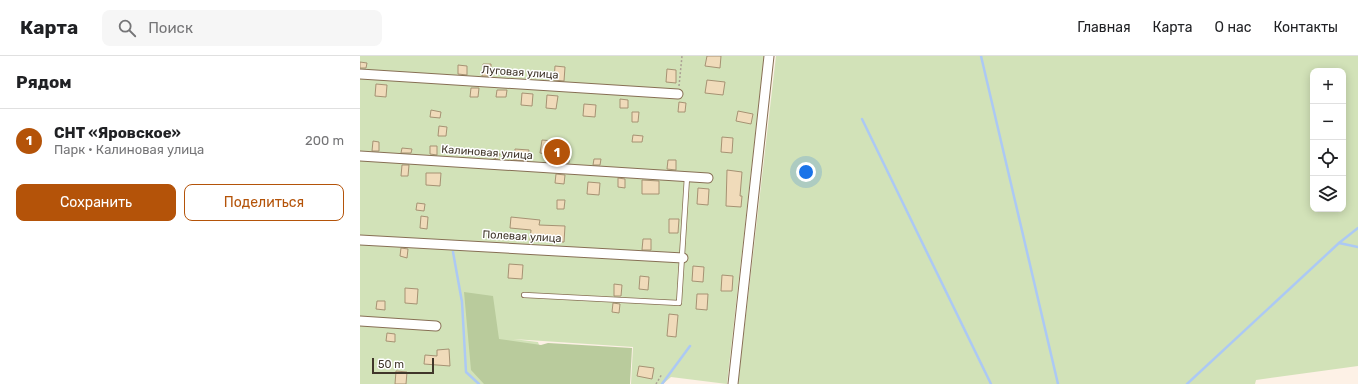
<!DOCTYPE html>
<html lang="ru">
<head>
<meta charset="utf-8">
<style>
  :root { --surface:#fff; --page:#f6f6f6; --text:#202124; --muted:#757577; --line:#e0e0e0; --accent:#b45309 }
  body { margin:0; font-family:Rubik,sans-serif; background:var(--page); color:var(--text) }
  .controls { position:absolute; right:12px; top:12px; display:grid; overflow:hidden; border-radius:8px; box-shadow:0 2px 10px #0003 }
  .controls button { width:36px; height:36px; display:grid; place-items:center; padding:0; border:0; border-bottom:1px solid var(--line); background:var(--surface); color:var(--text); font:20px sans-serif }
  .scale { position:absolute; left:12px; bottom:10px; width:62px; box-sizing:border-box; padding-left:4px; border:2px solid #40362a; border-top:0; font-size:11px; line-height:14px; white-space:nowrap; color:#40362a; -webkit-text-stroke:3px #fff; paint-order:stroke }
  .you { position:absolute; left:446px; top:116px; width:14px; height:14px; margin:-10px; border:3px solid #fff; border-radius:50%; background:#1a73e8; box-shadow:0 0 0 6px #1a73e833 }
  .badge { display:grid; place-items:center; width:26px; height:26px; border-radius:50%; background:var(--accent); color:#fff; font-size:13px; font-weight:700 }
  .pin { position:absolute; translate:-50% -50%; border:2px solid #fff; box-shadow:0 1px 4px #0006 }
  .list { margin:0; padding:0; list-style:none }
  h2 { display:flex; justify-content:space-between; align-items:center; height:52px; margin:0; padding:0 16px; font-size:17px }
  h2 small { font-size:13px; font-weight:400; color:var(--muted) }
  .list li { display:grid; grid-template-columns:26px 1fr auto; gap:12px; align-items:center; box-sizing:border-box; height:64px; padding:0 16px; border-top:1px solid var(--line) }
  .list b { display:block; font-size:15px; white-space:nowrap }
  .list p { margin:0; font-size:13px; white-space:nowrap; color:var(--muted) }
  .list em { font-size:13px; font-style:normal; color:var(--muted) }
  .actions { display:flex; gap:8px; padding:12px 16px }
  .actions a { flex:1; padding:9px 0; border:1px solid var(--accent); border-radius:8px; text-align:center; font-size:14px; color:var(--accent) }
  .actions .main { background:var(--accent); color:#fff }
  .icon { flex:none; width:22px; height:22px; fill:none; stroke:currentColor; stroke-width:2; stroke-linecap:round; stroke-linejoin:round }
  .map { position:relative; flex:none; width:998px; height:328px; overflow:hidden }
  header { display:flex; align-items:center; gap:24px; box-sizing:border-box; height:56px; padding:0 20px; background:var(--surface); border-bottom:1px solid var(--line) }
  header strong { font-size:19px }
  nav { display:flex; gap:22px; margin-inline-start:auto; font-size:14px }
  .search { width:280px; height:36px; background:var(--page); display:flex; align-items:center; gap:10px; box-sizing:border-box; padding:0 14px; border-radius:8px; color:var(--muted); font-size:15px }
  main { display:flex }
  aside { flex:1; background:var(--surface) }
  .map>svg:first-child { display:block }
</style>
</head>
<body>
<header>
<strong>Карта</strong>
<div class="search"><svg class="icon" aria-label="search" viewBox="0 0 24 24"><circle cx="10" cy="10" r="6"/><path d="M15 15l6 6"/></svg>Поиск</div>
<nav><a>Главная</a><a>Карта</a><a>О нас</a><a>Контакты</a></nav>
</header>
<main>
<aside>
<h2>Рядом<small></small></h2>
<ul class="list">
<li><span class="badge">1</span><div><b>СНТ «Яровское»</b><p>Парк · Калиновая улица</p></div><em>200 m</em></li>
</ul>
<div class="actions"><a class="main">Сохранить</a><a>Поделиться</a></div>
</aside>
<div class="map">
<svg width="998" height="328" viewBox="0 0 998 328">
  <rect width="100%" height="100%" fill="#fdf1e6"/>
  <g fill="#d2e2b8" fill-rule="evenodd">
    <path d="M0 0H404L367 328 311 321 303 328H271L273 291 153 283 178 286 192 328H0Z"/>
    <path d="M416 0H998V310L896 324 895 328H378ZM953 15H983V153H953Z"/>
  </g>
  <path fill="#b9cb9c" d="M104 236 133 240 139 283 181 289 188 287 272 292 270 328H124L111 314Z"/>
  <g fill="none" stroke-linecap="round" stroke-linejoin="round">
    <g stroke="#acc9f4" stroke-width="2.5">
      <path d="M621 0 698 328"/>
      <path d="M502 63 631 328"/>
      <path d="M979 187 998 191"/>
      <path d="M93 196 102 246 106 316 119 328"/>
      <path d="M302 328 330 290"/>
      <path d="M827 328 979 187 998 172"/>
    </g>
  </g>
  <g fill="#f0dbba" stroke="#a69273">
    <path d="M347 0H361L360 12 345 10Z"/>
    <path d="M0 6 7 7 6 12H0Z"/>
    <path d="M123 8H131V20H122Z"/>
    <path d="M98 9 107 10V19L98 18Z"/>
    <path d="M195 10 205 11 204 25 194 24Z"/>
    <path d="M307 13 316 14V27L306 26Z"/>
    <path d="M347 24 365 26 363 39 345 37Z"/>
    <path d="M16 28 27 29 26 41 15 40Z"/>
    <path d="M111 32H119L118 41H110Z"/>
    <path d="M137 34H147L146 41H136Z"/>
    <path d="M162 37 173 38 172 50 161 49Z"/>
    <path d="M187 39 198 40 196 53 186 52Z"/>
    <path d="M260 43 268 44V52H260Z"/>
    <path d="M319 46 326 47 325 56H318Z"/>
    <path d="M224 48 236 49 235 61 223 60Z"/>
    <path d="M71 54 81 56 80 62 70 61Z"/>
    <path d="M378 55 393 58 391 68 376 65Z"/>
    <path d="M272 56H279L278 66H272Z"/>
    <path d="M79 70 87 71 86 80H78Z"/>
    <path d="M273 79 283 80 282 86H272Z"/>
    <path d="M362 81 373 82 372 97 361 96Z"/>
    <path d="M182 84 194 85 193 99 180 97Z"/>
    <path d="M13 85 19 86V95H12Z"/>
    <path d="M70 90H77V99L70 98Z"/>
    <path d="M42 92 52 93 51 97H41Z"/>
    <path d="M155 93 169 94 167 105 154 104Z"/>
    <path d="M131 94 140 98 137 103 128 100Z"/>
    <path d="M203 98H210L209 107H202Z"/>
    <path d="M234 103H241L240 109H233Z"/>
    <path d="M308 104H316V114L307 113Z"/>
    <path d="M42 109H49L48 120H41Z"/>
    <path d="M367 114 382 116 380 140H382L381 151 366 150Z"/>
    <path d="M66 117H81L80 130 66 129Z"/>
    <path d="M196 118 205 119 204 128 195 127Z"/>
    <path d="M258 122 265 123V132L258 131Z"/>
    <path d="M282 124 299 125V138H282Z"/>
    <path d="M228 126 240 127 239 139 227 138Z"/>
    <path d="M338 132 349 133 348 149 337 148Z"/>
    <path d="M197 144H205L204 153H197Z"/>
    <path d="M57 147 65 148 64 155 56 154Z"/>
    <path d="M61 160 68 161 67 173 60 172Z"/>
    <path d="M151 161 180 164 179 169 205 170 204 186 170 185 171 174 150 172Z"/>
    <path d="M309 163H319L318 177H309Z"/>
    <path d="M283 183H291V194H282Z"/>
    <path d="M41 192 48 193 47 202 40 200Z"/>
    <path d="M149 208 163 209 162 223 148 222Z"/>
    <path d="M333 210 344 211 343 226 332 225Z"/>
    <path d="M362 219 373 220 372 235H361Z"/>
    <path d="M280 220 289 221 288 234 279 233Z"/>
    <path d="M254 228 262 229 261 240H254Z"/>
    <path d="M45 232 58 233 57 248 45 247Z"/>
    <path d="M337 238H348L347 254 336 253Z"/>
    <path d="M17 245H25V254L16 253Z"/>
    <path d="M253 247 260 248 259 257 252 256Z"/>
    <path d="M309 258 318 259 316 281 307 280Z"/>
    <path d="M27 277 35 278V286L26 285Z"/>
    <path d="M89 293 90 310 64 308 65 299 77 300V294Z"/>
    <path d="M279 310 294 312 292 323 277 320Z"/>
    <path d="M36 315 47 316 46 328H35Z"/>
  </g>
  <g fill="none" stroke-linecap="round" stroke-linejoin="round">
    <g stroke="#876f54" stroke-width="6">
      <path id="lane" d="M164 239 319 247 327 121"/>
    </g>
    <g stroke="#876f54" stroke-width="11">
      <g id="street">
        <path d="M0 18 318 38"/>
        <path d="M0 100 348 122"/>
        <path d="M0 184 323 202"/>
        <path d="M0 265 76 270"/>
        <path d="M373 328 409 0"/>
      </g>
    </g>
    <g stroke="#aba094" stroke-width="1.5" stroke-dasharray="2 2" stroke-linecap="butt">
      <path d="M319 30 322 0"/>
      <path d="M296 328 302 318"/>
    </g>
    <use href="#lane" stroke="#fff" stroke-width="4.5"/>
    <use href="#street" stroke="#fff" stroke-width="9"/>
  </g>
  <g text-anchor="middle" stroke-width="3" stroke-linejoin="round" paint-order="stroke">
    <g font-size="11" fill="#40362a" stroke="#fff">
      <text transform="translate(160 16) rotate(4)" y="4">Луговая улица</text>
      <text transform="translate(127 96) rotate(4)" y="4">Калиновая улица</text>
      <text transform="translate(162 180) rotate(3)" y="4">Полевая улица</text>
    </g>
  </g>
</svg>
<div class="controls">
<button>+</button>
<button>−</button>
<button><svg class="icon" aria-label="locate" viewBox="0 0 24 24"><circle cx="12" cy="12" r="6"/><path d="M12 2v4M12 18v4M2 12h4M18 12h4"/></svg></button>
<button><svg class="icon" aria-label="layers" viewBox="0 0 24 24"><path d="M12 4l9 5-9 5-9-5zM3 14l9 5 9-5"/></svg></button>
</div>
<div class="scale">50 m</div>
<div class="you"></div>
<div class="pin badge" style="left:197px;top:96px">1</div>
</div>
</main>
</body>
</html>
